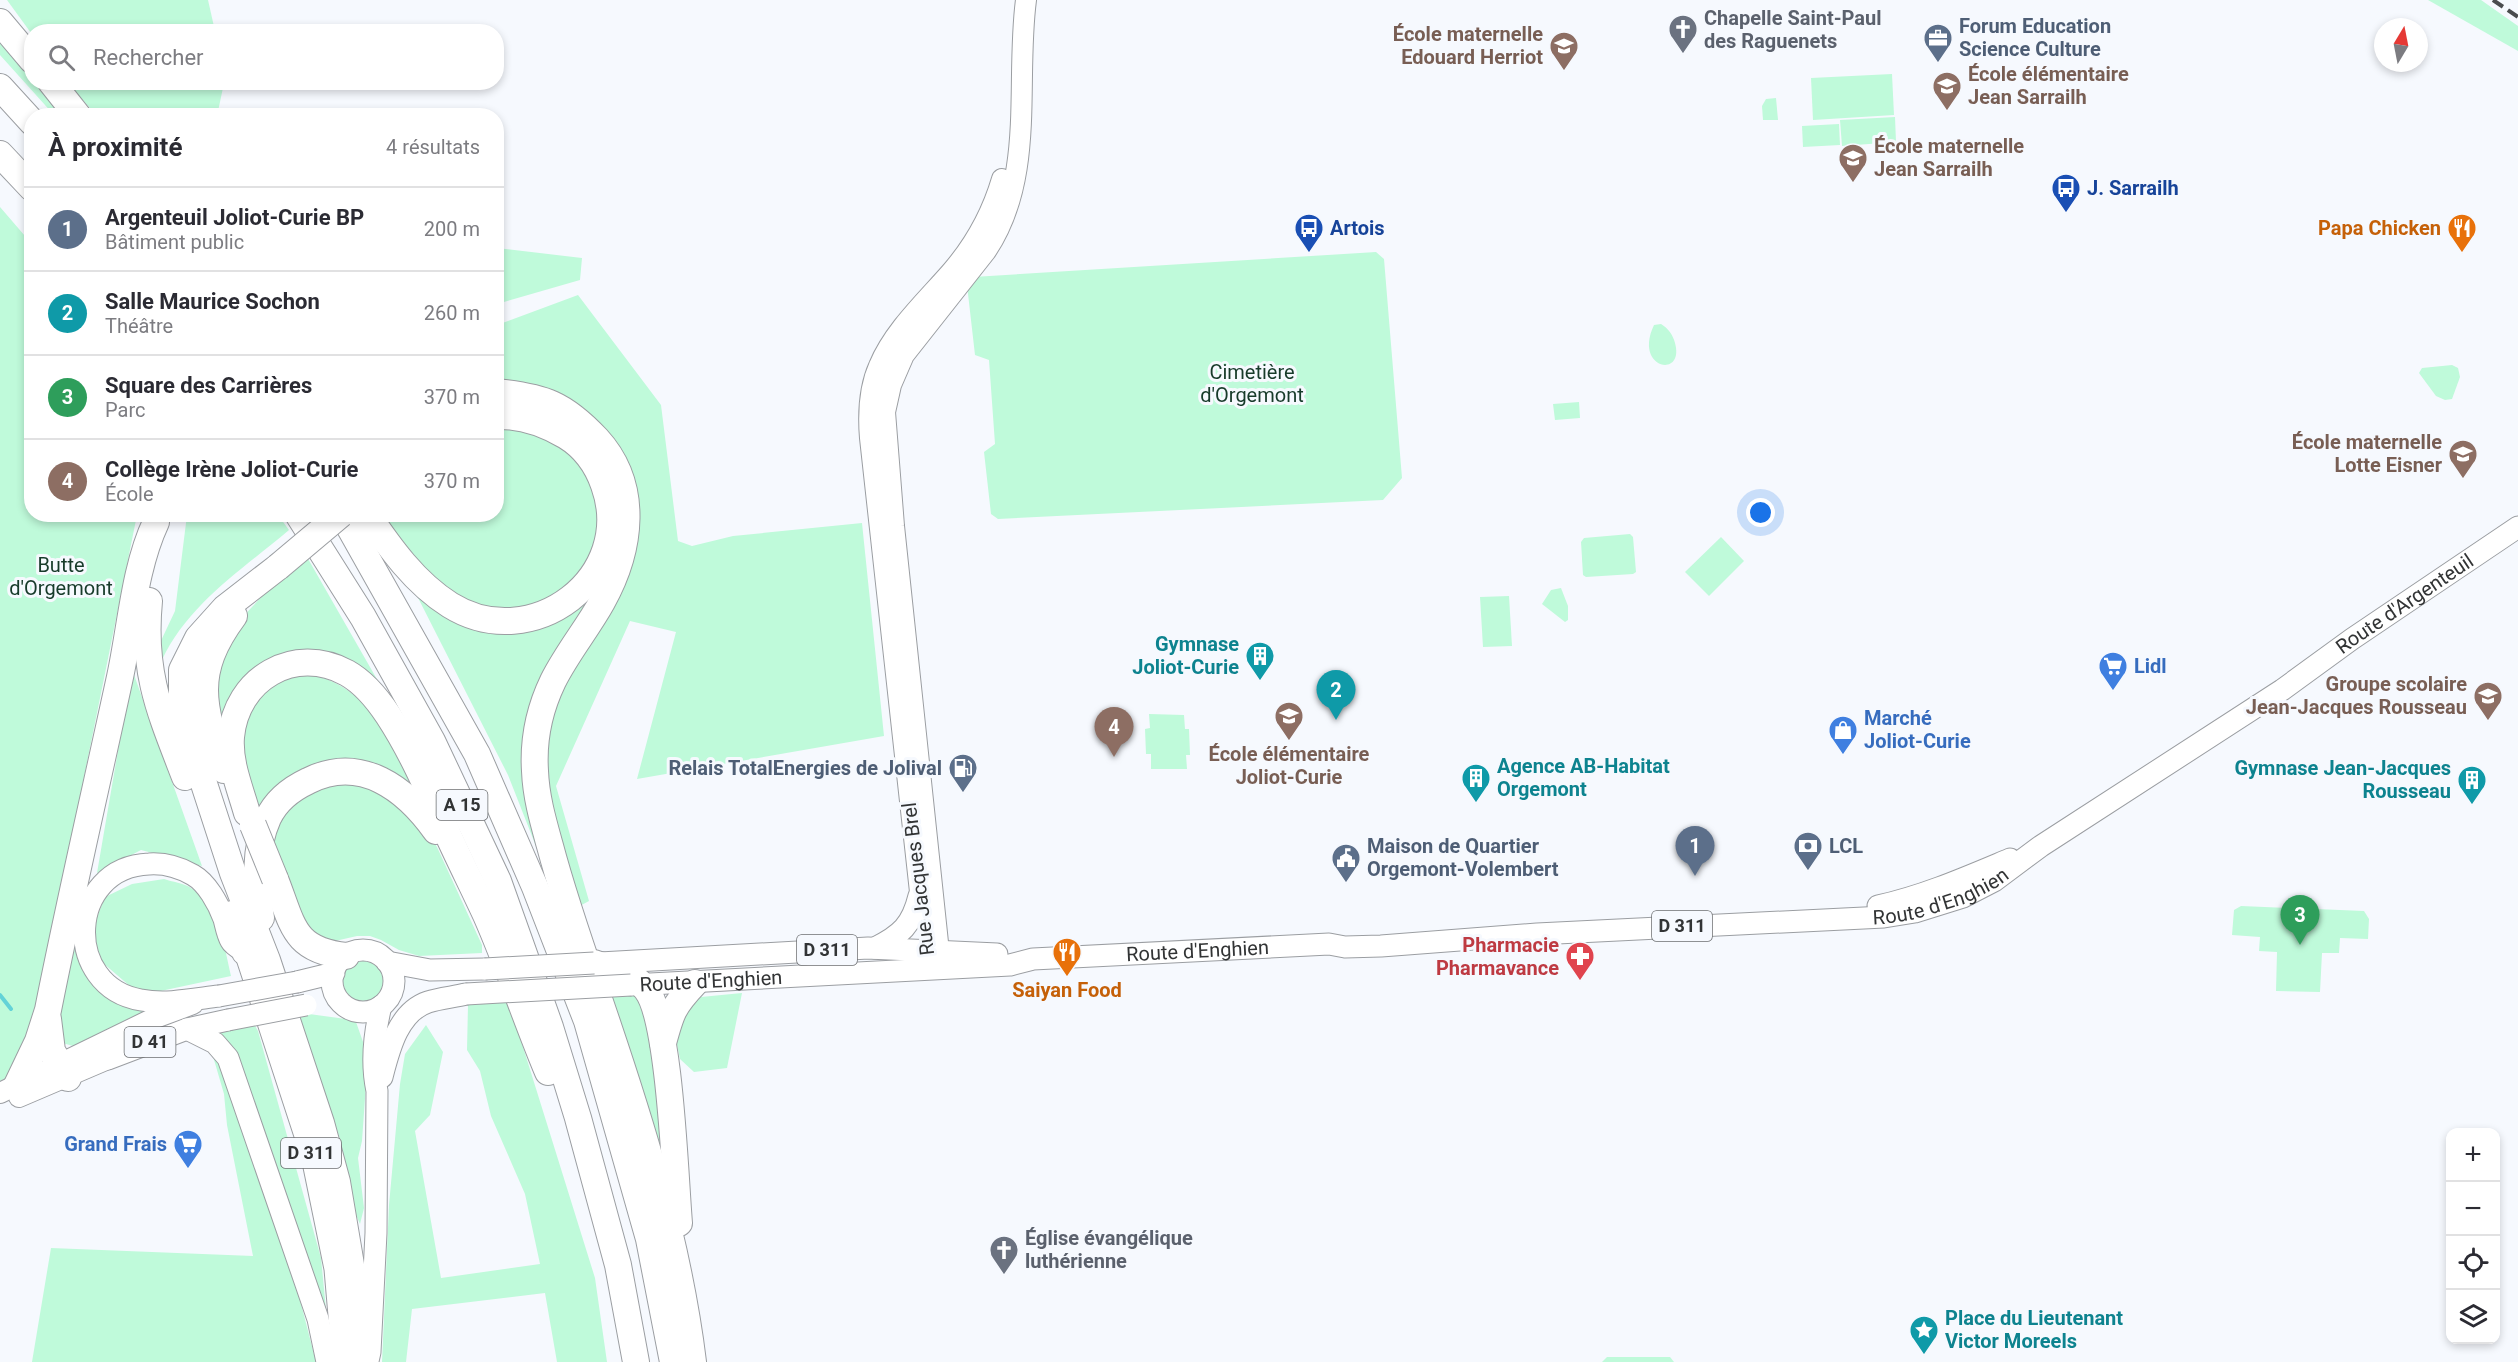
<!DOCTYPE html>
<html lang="fr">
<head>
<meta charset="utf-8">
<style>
  :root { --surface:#fff; --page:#f2f2f3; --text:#2b2b33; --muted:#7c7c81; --line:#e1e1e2; --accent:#6f3bb2 }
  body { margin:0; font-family:Roboto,sans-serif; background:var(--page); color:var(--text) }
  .controls { position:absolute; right:18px; bottom:18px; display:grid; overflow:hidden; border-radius:12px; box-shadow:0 3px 9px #0003 }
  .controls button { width:54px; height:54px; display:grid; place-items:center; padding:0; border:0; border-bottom:2px solid var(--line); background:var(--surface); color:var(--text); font:30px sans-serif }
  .compass { position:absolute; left:2374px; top:18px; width:54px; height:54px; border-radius:50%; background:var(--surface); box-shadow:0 3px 9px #0003; rotate:10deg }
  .you { position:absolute; left:1761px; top:513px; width:21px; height:21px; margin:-15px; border:4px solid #fff; border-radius:50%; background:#1a73e8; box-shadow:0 0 0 9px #1a73e833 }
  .badge { display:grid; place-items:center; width:39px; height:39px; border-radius:50%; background:var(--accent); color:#fff; font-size:20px; font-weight:700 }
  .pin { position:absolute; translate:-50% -50px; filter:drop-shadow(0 2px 3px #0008) }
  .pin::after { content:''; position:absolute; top:32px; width:21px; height:18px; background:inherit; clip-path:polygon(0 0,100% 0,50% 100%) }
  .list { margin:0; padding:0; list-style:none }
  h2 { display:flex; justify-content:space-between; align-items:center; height:78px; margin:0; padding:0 24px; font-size:26px }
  h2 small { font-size:20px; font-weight:400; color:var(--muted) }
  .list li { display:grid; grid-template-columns:39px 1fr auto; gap:18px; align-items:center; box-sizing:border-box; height:84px; padding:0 24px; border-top:2px solid var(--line) }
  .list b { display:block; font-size:22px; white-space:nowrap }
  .list p { margin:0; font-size:20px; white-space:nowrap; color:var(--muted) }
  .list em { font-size:20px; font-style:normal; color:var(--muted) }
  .icon { flex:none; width:33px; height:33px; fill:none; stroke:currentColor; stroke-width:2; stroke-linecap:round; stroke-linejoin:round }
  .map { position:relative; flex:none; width:2518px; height:1362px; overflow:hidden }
  .search { position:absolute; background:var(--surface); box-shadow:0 3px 9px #0003; left:24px; top:24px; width:480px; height:66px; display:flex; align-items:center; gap:15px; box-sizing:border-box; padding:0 21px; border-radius:24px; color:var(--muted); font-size:22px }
  .panel { position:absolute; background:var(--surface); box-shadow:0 3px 9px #0003; left:24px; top:108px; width:480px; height:414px; border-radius:24px }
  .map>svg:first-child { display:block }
</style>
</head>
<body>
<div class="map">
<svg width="2518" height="1362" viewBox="0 0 2518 1362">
  <rect width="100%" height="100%" fill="#f6f9fe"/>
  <g fill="#bffada">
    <path d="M7 0H208L215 31 31 33Z"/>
    <path d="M2428 0H2481L2518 26V51Z"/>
    <path d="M0 34 31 71 32 82 41 83 70 115H54L0 55Z"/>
    <path d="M1892 74 1894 115 1813 120 1811 78Z"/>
    <path d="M68 83H224L217 116 96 115Z"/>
    <path d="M1776 98 1778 120H1763L1762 106 1766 99Z"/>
    <path d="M1895 117 1896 142 1842 146 1840 120Z"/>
    <path d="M1839 124 1840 145 1803 147 1802 126Z"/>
    <path d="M0 207 31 243 32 514 137 515 43 980C37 1009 30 1069 0 1081Z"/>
    <path d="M497 248 582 258 580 280 497 304Z"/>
    <path d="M1376 252 1384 259 1402 478 1383 500 998 519 991 514 984 452 995 444 989 360 975 355 967 285 973 277Z"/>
    <path d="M578 295 661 405 678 541 692 546 733 536 862 523 884 736 637 779 676 632 630 621 556 786 589 901 563 915 508 775 376 515 496 514 497 325Z"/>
    <path d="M1661 324C1668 328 1673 335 1675 343 1685 379 1633 369 1654 325Z"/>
    <path d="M2452 365 2458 368 2460 377 2452 399 2445 400 2436 396 2419 373 2422 368Z"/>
    <path d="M1579 402 1580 418 1555 420 1553 404Z"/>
    <path d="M187 515H278L289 530C243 569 188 604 162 660L158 647 175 611Z"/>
    <path d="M1630 534 1633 537 1636 572 1633 574 1586 577 1583 575 1581 542 1584 538Z"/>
    <path d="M1721 537 1744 561 1709 596 1685 572Z"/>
    <path d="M307 557 394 709 303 655 221 735 211 688 235 625 281 576Z"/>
    <path d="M1561 588 1568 606V620L1565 622 1542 604 1551 590Z"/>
    <path d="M1509 596 1512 646 1483 647 1480 597Z"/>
    <path d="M132 669 202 866 141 850 97 873Z"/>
    <path d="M310 675C365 683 395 742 412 790L368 767 260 813 245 778 242 731 257 696 284 678Z"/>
    <path d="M1149 714 1184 715 1185 729H1189L1190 755H1186L1187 769H1151V754H1146L1145 729 1150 728Z"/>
    <path d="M328 781 373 786 424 827 437 847 482 945V953L419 956 399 950 381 940 370 936H357L335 941 312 939 271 839 283 810Z"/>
    <path d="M164 879C172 882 184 883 191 888 219 906 224 945 231 976L156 992 131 987 103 963 94 947 95 922 105 897 132 884Z"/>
    <path d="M2241 906 2364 911 2369 919 2368 939 2340 938 2339 953H2322L2320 992 2276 991 2277 952 2259 951 2260 937 2232 935 2234 910Z"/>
    <path d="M78 909 86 964 157 1006 73 1046 66 1044 57 1048 55 1039Z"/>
    <circle cx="363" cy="981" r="20"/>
    <path d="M742 993 727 1068 694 1072 680 1059 675 1035 682 1015 701 997Z"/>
    <path d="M634 994 651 1008 666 1178 610 996Z"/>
    <path d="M509 1002 595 1278 607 1362H557L545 1293 412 1309 406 1362H382L389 1205 400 1084 405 1054 426 1025 443 1052 430 1115 415 1131 441 1278 540 1264 525 1194 491 1116 480 1071 467 1050 468 1005Z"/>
    <path d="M309 1014 346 1019 356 1022 368 1056 362 1141 358 1158 364 1208 360 1224 352 1206 340 1139 298 1016Z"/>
    <path d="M254 1024 258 1031 321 1258 328 1330 218 1040V1031Z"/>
    <path d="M210 1046 215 1049 289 1257 316 1362H32L51 1248 253 1256 227 1125 224 1094Z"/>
    <path d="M1607 1357H1670L1674 1362H1602Z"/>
  </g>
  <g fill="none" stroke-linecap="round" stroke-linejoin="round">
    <path stroke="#64d2d7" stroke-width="4" d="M0 995 11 1009"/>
    <g stroke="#9b9ea2" stroke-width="22">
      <g id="secondary">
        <path d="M922 910 870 438C868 414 869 388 879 366 894 330 927 300 952 271 975 244 992 213 1002 179"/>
        <path d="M932 965 939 952 894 526 885 412 891 385 904 355 986 251C1036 177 1015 83 1026 0"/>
        <path d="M0 1093 150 1020 193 1004"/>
        <path d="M19 1097 108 1059"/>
      </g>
    </g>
    <g stroke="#9b9ea2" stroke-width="23">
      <g id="primary">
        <path d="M1878 906C1924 896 1967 877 2010 859"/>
        <path d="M875 948C901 935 912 925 919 896"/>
        <circle cx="363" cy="981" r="31"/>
        <path d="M387 962 430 970 485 969"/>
        <path d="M600 963 868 948 997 954"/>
        <path d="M297 982 334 973"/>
        <path id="s1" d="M631 985 1010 965 1033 959 1329 944 1345 947 1381 946 1537 934 1884 917 1915 912 1963 897 1994 881 2041 846 2282 690 2352 639 2518 527"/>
        <path d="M219 996C194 999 166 1005 141 1000 62 987 67 867 149 864 164 863 179 867 193 875 207 883 218 903 224 919 226 926 227 934 231 941 233 945 240 949 245 952L312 1157 335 1269 343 1362"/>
        <path d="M187 1029 215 1043 228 1058 318 1319 327 1362"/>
        <path d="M108 1059 187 1029 228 1020"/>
        <path d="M382 1077C389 1050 398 1012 428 1002 440 998 454 997 466 994"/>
        <path d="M368 1361 370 1352 376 1233 377 1091C371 1063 374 1034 381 1006"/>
      </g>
    </g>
    <g stroke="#9b9ea2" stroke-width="28">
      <g id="highway">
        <path d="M0 22 32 60"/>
        <path d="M51 82 78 116"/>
        <path d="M0 87 32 122"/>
        <path d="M0 154 32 188"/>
        <path d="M496 392C545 397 564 404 597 439 640 486 631 550 602 602 587 629 567 653 553 681 540 708 533 740 535 771 536 797 543 821 550 846 564 899 582 950 600 1002 640 1119 678 1239 693 1362"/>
        <path d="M298 514 363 617 432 741 498 881 550 1027 578 1118 618 1265 636 1362"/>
        <path d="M342 514 477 754 535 887 587 1021 649 1239 673 1362"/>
        <path d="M367 514C390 548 415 583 450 605 532 656 637 577 604 485 597 465 584 447 566 436 544 423 522 415 496 416"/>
        <path d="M278 567 225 608 198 638 182 670V708L186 728 206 790 233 873 267 960 321 1123 337 1182 351 1265 360 1362"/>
        <path d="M149 601C142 673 160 712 185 777"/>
        <path d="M224 770C203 707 191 674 234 616"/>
        <path d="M247 813C240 788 229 763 231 737 236 679 294 644 347 673 363 682 378 700 388 715 413 753 431 796 449 837 461 863 474 889 486 915 509 967 526 1020 548 1072"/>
        <path d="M275 879C293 924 292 950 346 956"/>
        <path d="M232 914 245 952"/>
        <path d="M261 918C256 885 254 849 268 818 276 801 291 789 308 781 361 754 406 789 436 831"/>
        <path d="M594 963C612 969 633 973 646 989 670 1019 675 1177 679 1223"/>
        <path d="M48 1019 52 1051 68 1078"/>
        <path d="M663 1043C671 1013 673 1006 695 983"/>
        <path d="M16 1087 38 1041 48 1010C70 899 96 788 120 677 131 626 134 569 156 522"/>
      </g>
    </g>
    <use href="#secondary" stroke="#fff" stroke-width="20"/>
    <use href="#primary" stroke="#fff" stroke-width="21"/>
    <use href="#highway" stroke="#fff" stroke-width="26"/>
    <path stroke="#4a4c4e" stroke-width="4" stroke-dasharray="12 6" stroke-linecap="butt" d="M2493 0 2518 17"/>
    <g stroke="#9b9ea2" stroke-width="23" stroke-linecap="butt">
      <g id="primary-bridge">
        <path d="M485 969 594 963"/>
        <path d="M466 994 631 985"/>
        <path d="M219 996 297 982"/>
        <path d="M228 1020 306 1005"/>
      </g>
    </g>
    <g stroke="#9b9ea2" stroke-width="28" stroke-linecap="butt">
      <g id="highway-bridge">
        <path d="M278 567 341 514"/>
        <path d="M253 825 275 879"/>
      </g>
    </g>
    <use href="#primary-bridge" stroke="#fff" stroke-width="21"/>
    <use href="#highway-bridge" stroke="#fff" stroke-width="26"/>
  </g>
  <defs>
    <g id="church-pin" transform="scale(1.5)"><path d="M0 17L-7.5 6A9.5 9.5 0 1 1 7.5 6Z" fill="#6b7280" stroke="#f6f9fe"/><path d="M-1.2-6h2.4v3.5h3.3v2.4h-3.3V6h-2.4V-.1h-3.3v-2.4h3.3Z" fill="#fff"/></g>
    <g id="office-pin" transform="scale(1.5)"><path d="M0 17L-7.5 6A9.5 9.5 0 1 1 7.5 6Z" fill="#5c6f8a" stroke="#f6f9fe"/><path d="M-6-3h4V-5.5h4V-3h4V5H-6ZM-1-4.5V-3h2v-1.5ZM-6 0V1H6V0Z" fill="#fff"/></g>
    <g id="school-pin" transform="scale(1.5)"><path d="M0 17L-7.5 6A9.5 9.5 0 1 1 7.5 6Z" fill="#8d6e63" stroke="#f6f9fe"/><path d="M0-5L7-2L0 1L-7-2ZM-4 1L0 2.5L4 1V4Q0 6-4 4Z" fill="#fff"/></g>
    <g id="bus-pin" transform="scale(1.5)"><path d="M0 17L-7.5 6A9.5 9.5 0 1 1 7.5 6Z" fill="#1a4fb4" stroke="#f6f9fe"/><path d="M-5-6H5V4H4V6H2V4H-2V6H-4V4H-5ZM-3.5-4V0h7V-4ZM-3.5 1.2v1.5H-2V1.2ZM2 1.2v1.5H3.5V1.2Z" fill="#fff"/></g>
    <g id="restaurant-pin" transform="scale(1.5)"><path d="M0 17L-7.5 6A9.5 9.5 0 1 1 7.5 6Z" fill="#e8710a" stroke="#f6f9fe"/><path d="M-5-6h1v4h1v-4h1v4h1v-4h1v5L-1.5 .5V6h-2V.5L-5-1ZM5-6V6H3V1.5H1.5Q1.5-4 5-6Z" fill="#fff"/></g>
    <g id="building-pin" transform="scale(1.5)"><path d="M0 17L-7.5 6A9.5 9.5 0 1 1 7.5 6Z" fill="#0f9aa8" stroke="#f6f9fe"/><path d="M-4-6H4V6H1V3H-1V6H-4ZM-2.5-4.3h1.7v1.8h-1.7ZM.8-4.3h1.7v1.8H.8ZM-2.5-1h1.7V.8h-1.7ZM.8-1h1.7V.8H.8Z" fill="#fff"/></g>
    <g id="supermarket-pin" transform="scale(1.5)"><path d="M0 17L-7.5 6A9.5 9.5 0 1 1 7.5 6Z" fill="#3f7fe0" stroke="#f6f9fe"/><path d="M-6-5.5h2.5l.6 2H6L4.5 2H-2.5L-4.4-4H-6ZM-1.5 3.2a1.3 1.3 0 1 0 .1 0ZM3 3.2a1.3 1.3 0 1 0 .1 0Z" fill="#fff"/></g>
    <g id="shop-pin" transform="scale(1.5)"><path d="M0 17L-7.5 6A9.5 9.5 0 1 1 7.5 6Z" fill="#3f7fe0" stroke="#f6f9fe"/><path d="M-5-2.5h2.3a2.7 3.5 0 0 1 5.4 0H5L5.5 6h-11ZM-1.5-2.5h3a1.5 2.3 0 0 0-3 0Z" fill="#fff"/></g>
    <g id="fuel-pin" transform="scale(1.5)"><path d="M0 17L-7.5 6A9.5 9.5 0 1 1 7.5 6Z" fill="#5c6f8a" stroke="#f6f9fe"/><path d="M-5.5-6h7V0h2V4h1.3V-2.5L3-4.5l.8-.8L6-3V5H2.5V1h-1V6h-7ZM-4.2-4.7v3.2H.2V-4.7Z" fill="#fff"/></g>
    <g id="bank-pin" transform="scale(1.5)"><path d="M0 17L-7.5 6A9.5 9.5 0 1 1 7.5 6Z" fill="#5c6f8a" stroke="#f6f9fe"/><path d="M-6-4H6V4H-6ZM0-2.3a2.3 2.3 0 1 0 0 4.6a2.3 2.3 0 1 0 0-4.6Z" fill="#fff"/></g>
    <g id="civic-pin" transform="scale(1.5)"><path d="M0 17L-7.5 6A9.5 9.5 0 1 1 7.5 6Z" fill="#5c6f8a" stroke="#f6f9fe"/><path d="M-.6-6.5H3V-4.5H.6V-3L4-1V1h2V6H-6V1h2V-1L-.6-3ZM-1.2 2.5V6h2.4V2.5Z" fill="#fff"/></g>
    <g id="pharmacy-pin" transform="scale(1.5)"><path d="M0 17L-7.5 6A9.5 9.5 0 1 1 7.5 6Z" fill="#e0444e" stroke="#f6f9fe"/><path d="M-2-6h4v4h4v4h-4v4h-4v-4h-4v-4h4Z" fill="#fff"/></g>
    <g id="sight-pin" transform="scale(1.5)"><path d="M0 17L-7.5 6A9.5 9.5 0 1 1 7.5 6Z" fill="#0f9aa8" stroke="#f6f9fe"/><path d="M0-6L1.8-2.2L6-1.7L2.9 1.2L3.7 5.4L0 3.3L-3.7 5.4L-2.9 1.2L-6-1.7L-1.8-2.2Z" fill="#fff"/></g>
  </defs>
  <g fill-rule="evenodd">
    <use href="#church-pin" x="1683" y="29"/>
    <use href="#office-pin" x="1938" y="38"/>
    <use href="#school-pin" x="1564" y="46"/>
    <use href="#school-pin" x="1947" y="86"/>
    <use href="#school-pin" x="1853" y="158"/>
    <use href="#bus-pin" x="2066" y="188"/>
    <use href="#bus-pin" x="1309" y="228"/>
    <use href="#restaurant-pin" x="2462" y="228"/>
    <use href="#school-pin" x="2463" y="454"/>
    <use href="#building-pin" x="1260" y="656"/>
    <use href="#supermarket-pin" x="2113" y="666"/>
    <use href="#school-pin" x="2488" y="696"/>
    <use href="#school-pin" x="1289" y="716"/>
    <use href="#shop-pin" x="1843" y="730"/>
    <use href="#fuel-pin" x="963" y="768"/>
    <use href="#building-pin" x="1476" y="778"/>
    <use href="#building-pin" x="2472" y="780"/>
    <use href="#bank-pin" x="1808" y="846"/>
    <use href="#civic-pin" x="1346" y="858"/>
    <use href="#restaurant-pin" x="1067" y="952"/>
    <use href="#pharmacy-pin" x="1580" y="956"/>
    <use href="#supermarket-pin" x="188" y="1144"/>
    <use href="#church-pin" x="1004" y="1250"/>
    <use href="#sight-pin" x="1924" y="1330"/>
  </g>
  <g text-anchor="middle" stroke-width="6" stroke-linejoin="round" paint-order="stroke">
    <g fill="#f6f9fe" stroke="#6d6f71" stroke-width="1.5">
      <rect x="436.5" y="790" width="51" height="30" rx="4.5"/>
      <rect x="1652" y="911" width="60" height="30" rx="4.5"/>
      <rect x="797" y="935" width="60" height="30" rx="4.5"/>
      <rect x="124.5" y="1027" width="51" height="30" rx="4.5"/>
      <rect x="281" y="1138" width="60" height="30" rx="4.5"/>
    </g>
    <g font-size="18" font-weight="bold" fill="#323435">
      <text x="462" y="811">A 15</text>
      <text x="1682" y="932">D 311</text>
      <text x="827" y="956">D 311</text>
      <text x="150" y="1048">D 41</text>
      <text x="311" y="1159">D 311</text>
    </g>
    <g font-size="20" font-weight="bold" fill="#5b616d" stroke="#f6f9fe" text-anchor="start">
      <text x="1704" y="25">Chapelle Saint-Paul<tspan x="1704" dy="23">des Raguenets</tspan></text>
      <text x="1025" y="1245">Église évangélique<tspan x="1025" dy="23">luthérienne</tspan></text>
    </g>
    <g font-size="20" font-weight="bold" fill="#4e5e75" stroke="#f6f9fe" text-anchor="start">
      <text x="1959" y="33">Forum Education<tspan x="1959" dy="23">Science Culture</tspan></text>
      <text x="942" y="775" text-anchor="end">Relais TotalEnergies de Jolival</text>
      <text x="1367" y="853">Maison de Quartier<tspan x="1367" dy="23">Orgemont-Volembert</tspan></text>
      <text x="1829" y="853">LCL</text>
    </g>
    <g font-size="20" font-weight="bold" fill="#785e54" stroke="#f6f9fe" text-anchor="end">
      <text x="1543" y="41">École maternelle<tspan x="1543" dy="23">Edouard Herriot</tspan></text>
      <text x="1968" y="81" text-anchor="start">École élémentaire<tspan x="1968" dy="23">Jean Sarrailh</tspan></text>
      <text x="1874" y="153" text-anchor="start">École maternelle<tspan x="1874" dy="23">Jean Sarrailh</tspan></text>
      <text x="2442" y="449">École maternelle<tspan x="2442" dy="23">Lotte Eisner</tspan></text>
      <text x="2467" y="691">Groupe scolaire<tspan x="2467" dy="23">Jean-Jacques Rousseau</tspan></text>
      <text x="1289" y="761" text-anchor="middle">École élémentaire<tspan x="1289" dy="23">Joliot-Curie</tspan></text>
    </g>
    <g font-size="20" font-weight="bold" fill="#164399" stroke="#f6f9fe" text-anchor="start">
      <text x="2087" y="195">J. Sarrailh</text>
      <text x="1330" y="235">Artois</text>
    </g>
    <g font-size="20" font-weight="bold" fill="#c56008" stroke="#f6f9fe" text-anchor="end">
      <text x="2441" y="235">Papa Chicken</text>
      <text x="1067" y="997" text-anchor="middle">Saiyan Food</text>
    </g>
    <g font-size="20" fill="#173b2a" stroke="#f6f9fe">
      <text x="1252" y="379">Cimetière<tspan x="1252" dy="23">d'Orgemont</tspan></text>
      <text x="61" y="572">Butte<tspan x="61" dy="23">d'Orgemont</tspan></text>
    </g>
    <g font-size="20" fill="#323435" stroke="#f6f9fe">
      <text dy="7" stroke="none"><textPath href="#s1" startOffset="1868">Route d'Argenteuil</textPath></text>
      <text transform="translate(918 879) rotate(-97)" y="7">Rue Jacques Brel</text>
      <text dy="7" stroke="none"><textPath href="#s1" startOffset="1316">Route d'Enghien</textPath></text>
      <text dy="7" stroke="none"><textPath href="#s1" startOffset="568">Route d'Enghien</textPath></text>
      <text dy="7" stroke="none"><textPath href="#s1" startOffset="80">Route d'Enghien</textPath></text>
    </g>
    <g font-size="20" font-weight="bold" fill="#0d838f" stroke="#f6f9fe" text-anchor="end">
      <text x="1239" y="651">Gymnase<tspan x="1239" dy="23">Joliot-Curie</tspan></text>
      <text x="1497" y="773" text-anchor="start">Agence AB-Habitat<tspan x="1497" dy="23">Orgemont</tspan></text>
      <text x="2451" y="775">Gymnase Jean-Jacques<tspan x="2451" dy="23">Rousseau</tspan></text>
      <text x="1945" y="1325" text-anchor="start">Place du Lieutenant<tspan x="1945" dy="23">Victor Moreels</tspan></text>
    </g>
    <g font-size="20" font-weight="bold" fill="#366cbe" stroke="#f6f9fe" text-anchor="start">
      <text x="2134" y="673">Lidl</text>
      <text x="1864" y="725">Marché<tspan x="1864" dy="23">Joliot-Curie</tspan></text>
      <text x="167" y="1151" text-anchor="end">Grand Frais</text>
    </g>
    <g font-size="20" font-weight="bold" fill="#be3a42" stroke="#f6f9fe" text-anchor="end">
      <text x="1559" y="952">Pharmacie<tspan x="1559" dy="23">Pharmavance</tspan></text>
    </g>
  </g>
</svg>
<div class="controls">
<button>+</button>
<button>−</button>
<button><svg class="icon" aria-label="locate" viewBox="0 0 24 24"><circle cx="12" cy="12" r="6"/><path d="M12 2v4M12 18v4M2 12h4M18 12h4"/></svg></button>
<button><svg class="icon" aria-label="layers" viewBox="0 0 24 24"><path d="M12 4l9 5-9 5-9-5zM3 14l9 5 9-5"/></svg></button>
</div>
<svg class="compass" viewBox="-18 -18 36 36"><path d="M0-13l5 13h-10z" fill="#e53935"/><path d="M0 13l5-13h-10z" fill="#7c7c81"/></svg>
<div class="you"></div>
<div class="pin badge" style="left:1695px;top:876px;background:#5c6f8a">1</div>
<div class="pin badge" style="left:1336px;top:720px;background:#0f9aa8">2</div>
<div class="pin badge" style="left:2300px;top:945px;background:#2e9e5b">3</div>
<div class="pin badge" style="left:1114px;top:757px;background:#8d6e63">4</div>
<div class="search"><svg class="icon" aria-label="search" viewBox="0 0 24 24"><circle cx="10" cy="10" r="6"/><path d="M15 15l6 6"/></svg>Rechercher</div>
<section class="panel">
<h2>À proximité<small>4 résultats</small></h2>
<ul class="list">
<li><span class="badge" style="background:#5c6f8a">1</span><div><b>Argenteuil Joliot-Curie BP</b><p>Bâtiment public</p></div><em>200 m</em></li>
<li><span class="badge" style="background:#0f9aa8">2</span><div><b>Salle Maurice Sochon</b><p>Théâtre</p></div><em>260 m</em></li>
<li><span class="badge" style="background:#2e9e5b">3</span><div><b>Square des Carrières</b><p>Parc</p></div><em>370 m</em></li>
<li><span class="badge" style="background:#8d6e63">4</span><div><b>Collège Irène Joliot-Curie</b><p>École</p></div><em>370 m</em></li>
</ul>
</section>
</div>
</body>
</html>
